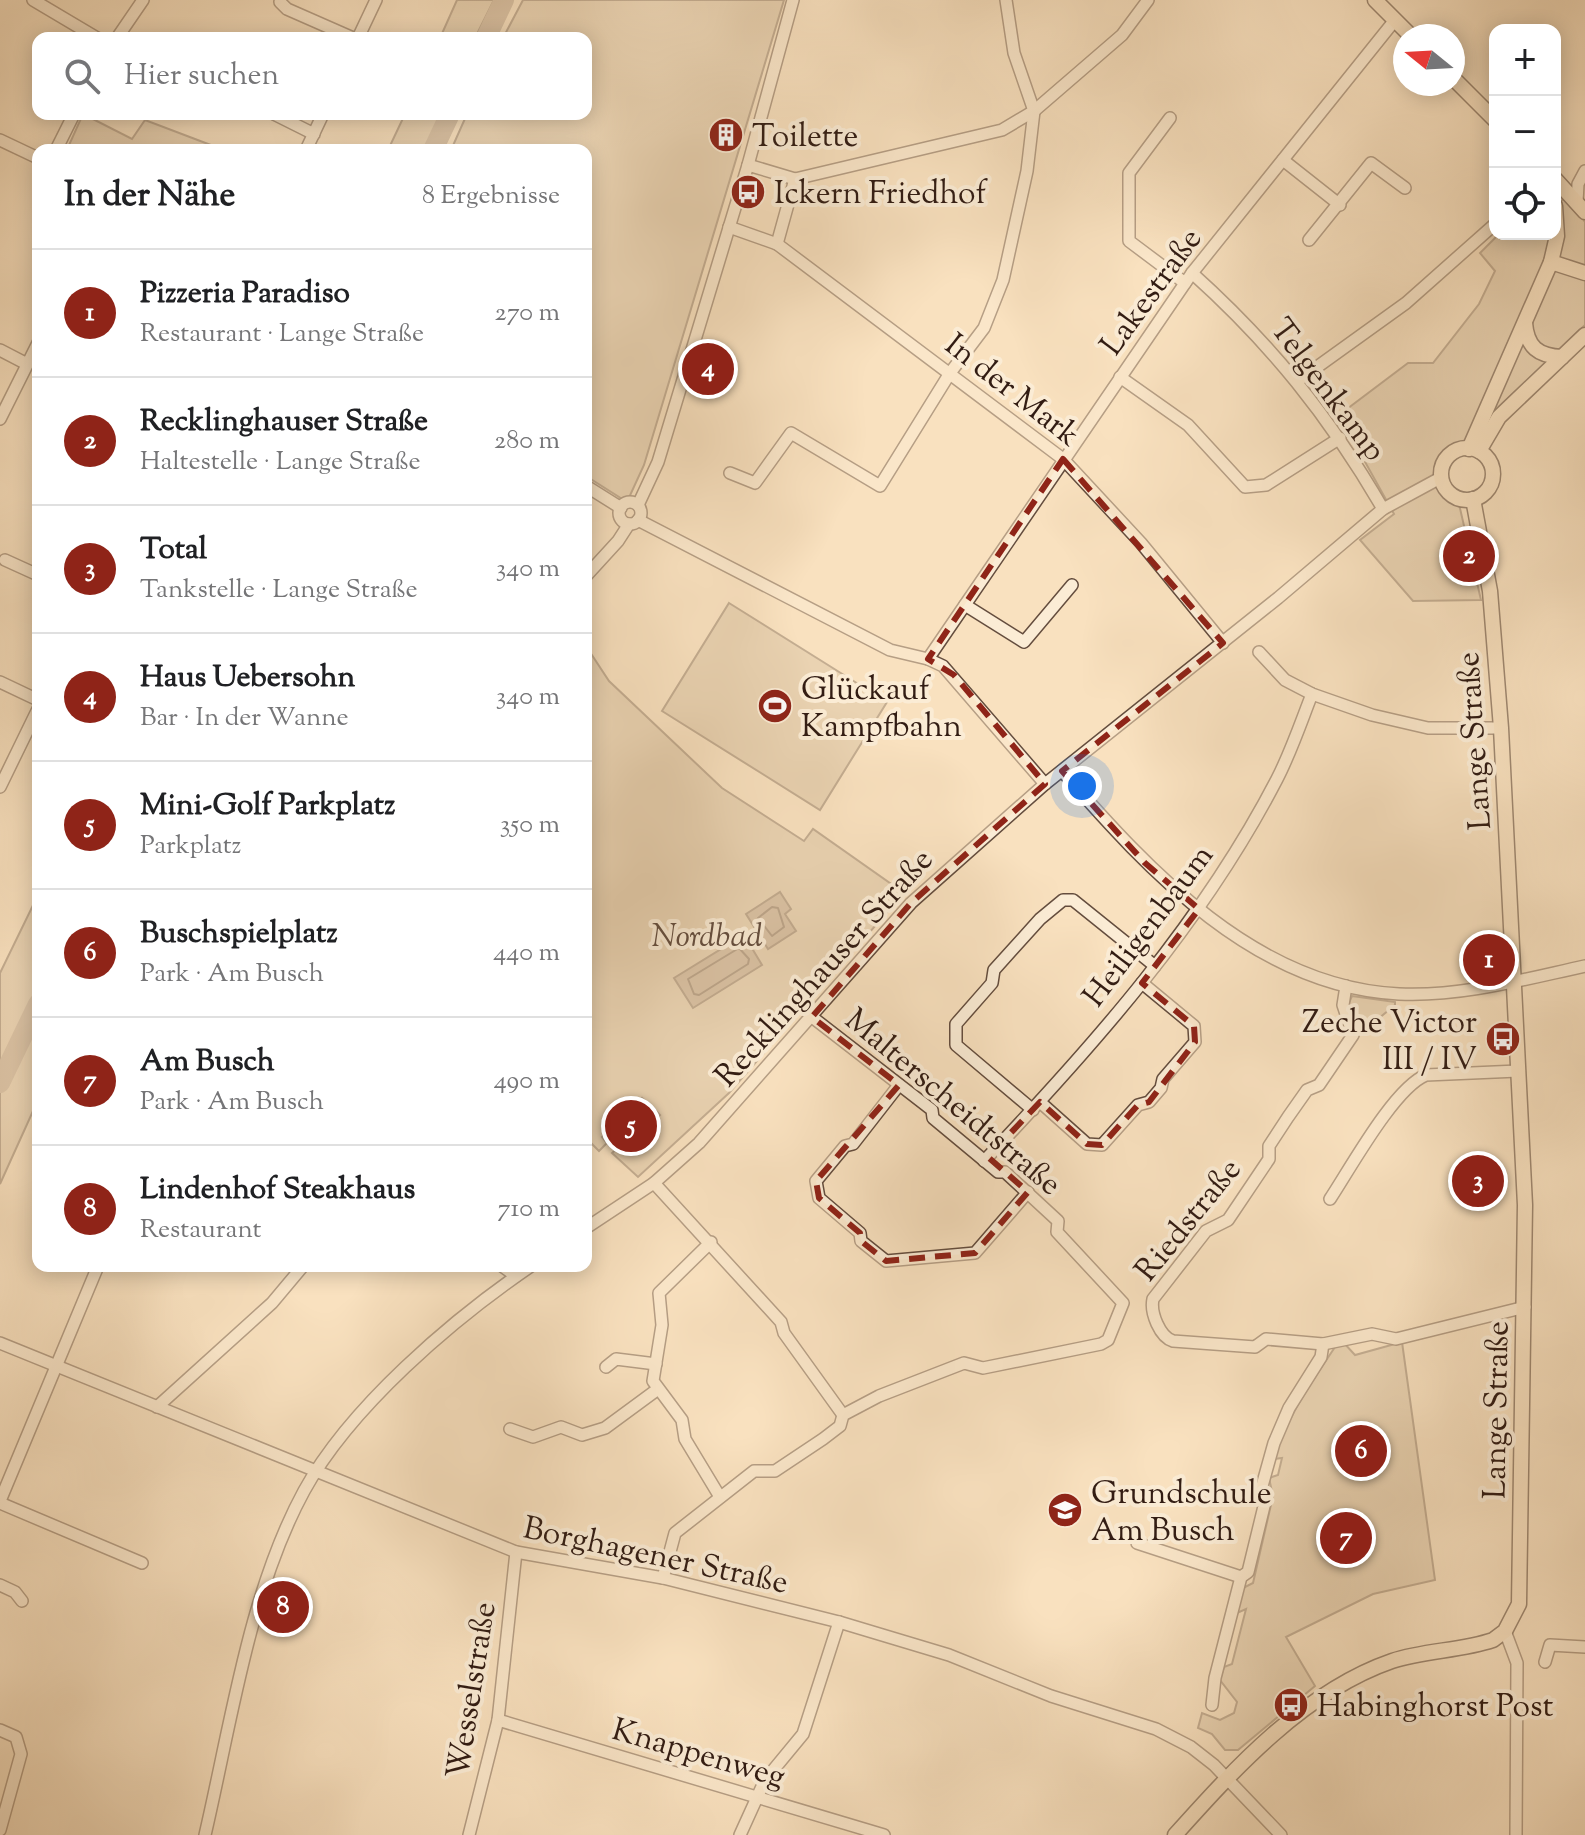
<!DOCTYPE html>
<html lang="de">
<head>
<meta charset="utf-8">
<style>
  :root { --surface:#fff; --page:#f2f2f2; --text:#202124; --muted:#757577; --line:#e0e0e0; --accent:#8f2418 }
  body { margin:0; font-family:"Sorts Mill Goudy",serif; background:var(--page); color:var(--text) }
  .controls { position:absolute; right:24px; top:24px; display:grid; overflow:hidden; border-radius:16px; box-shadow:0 4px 20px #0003 }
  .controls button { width:72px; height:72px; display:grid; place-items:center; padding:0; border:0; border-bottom:2px solid var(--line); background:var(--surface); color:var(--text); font:40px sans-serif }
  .compass { position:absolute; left:1393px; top:24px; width:72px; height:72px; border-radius:50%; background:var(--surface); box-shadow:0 4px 20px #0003; rotate:288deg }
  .you { position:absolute; left:1082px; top:786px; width:28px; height:28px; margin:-20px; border:6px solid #fff; border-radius:50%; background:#1a73e8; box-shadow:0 0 0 12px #1a73e833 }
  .badge { display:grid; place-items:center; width:52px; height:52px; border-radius:50%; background:var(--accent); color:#fff; font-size:26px; font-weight:700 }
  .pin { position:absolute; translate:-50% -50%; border:4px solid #fff; box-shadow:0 2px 8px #0006 }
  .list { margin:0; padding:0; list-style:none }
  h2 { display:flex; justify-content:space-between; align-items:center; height:104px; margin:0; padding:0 32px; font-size:34px }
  h2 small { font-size:26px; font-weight:400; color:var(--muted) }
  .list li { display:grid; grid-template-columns:52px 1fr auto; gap:24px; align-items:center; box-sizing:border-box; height:128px; padding:0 32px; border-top:2px solid var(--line) }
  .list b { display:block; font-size:30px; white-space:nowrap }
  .list p { margin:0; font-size:26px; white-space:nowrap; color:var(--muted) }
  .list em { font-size:26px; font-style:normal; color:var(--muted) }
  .icon { flex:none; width:44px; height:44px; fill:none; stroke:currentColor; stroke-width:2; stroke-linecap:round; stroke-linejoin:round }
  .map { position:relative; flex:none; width:1585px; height:1835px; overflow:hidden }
  .search { position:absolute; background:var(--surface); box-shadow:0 4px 20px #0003; left:32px; top:32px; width:560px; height:88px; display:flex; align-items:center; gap:20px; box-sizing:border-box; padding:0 28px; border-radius:16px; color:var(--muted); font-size:30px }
  .panel { position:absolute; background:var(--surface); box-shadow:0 4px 20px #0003; left:32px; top:144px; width:560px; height:1128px; border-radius:16px }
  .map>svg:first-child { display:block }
</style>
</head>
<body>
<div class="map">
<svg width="1585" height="1835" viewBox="0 0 1585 1835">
  <rect width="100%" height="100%" fill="#f9e1bf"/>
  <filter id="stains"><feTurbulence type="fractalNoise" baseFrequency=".0025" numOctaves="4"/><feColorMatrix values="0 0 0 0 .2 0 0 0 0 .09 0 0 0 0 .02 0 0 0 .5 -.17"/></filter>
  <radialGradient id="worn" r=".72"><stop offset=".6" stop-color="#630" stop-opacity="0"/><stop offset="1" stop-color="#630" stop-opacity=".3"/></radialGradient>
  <g fill="#d7c0a2" stroke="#846e5a" stroke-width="2">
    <path d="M457 0H494L475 38H440Z"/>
    <path d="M523 0H784L644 465 627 502 586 476V150H451L467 114H586V38H503Z"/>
    <path d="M83 114 132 139 145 120 224 150H70L69 145Z"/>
    <path d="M405 114H441L425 150H388Z"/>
    <path d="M1566 198 1585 222V325L1499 407 1477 443C1458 439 1449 451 1436 464L1442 494 1459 504 1481 600 1413 601 1360 540 1394 514 1339 415 1408 363H1433L1479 304 1495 271 1480 253 1499 234H1555V204Z"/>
    <path d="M729 603 887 702 820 810 662 711Z"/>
    <path d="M586 646 609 681 722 788 804 841 813 829 904 893 729 1093 638 1177 612 1153 619 1147 625 1151 660 1115 642 1098 602 1137 607 1143 599 1151 586 1138Z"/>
    <path d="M38 895V1100L0 1184V973Z"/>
    <path d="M1352 996 1395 1002V1005L1361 1033 1348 1005Z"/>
    <path d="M1402 1342 1435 1580 1373 1594 1286 1637 1315 1686 1238 1750H1225L1212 1734 1198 1728 1202 1713 1220 1720 1234 1713 1237 1702 1220 1680 1224 1667 1232 1664 1246 1609 1237 1613 1243 1588 1253 1583 1273 1496 1269 1478 1278 1475 1282 1458 1274 1459C1287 1416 1312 1382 1337 1344L1344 1343 1355 1355Z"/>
  </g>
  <g fill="#b59e85" stroke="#816a57" stroke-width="2">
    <path d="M780 892 791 909 785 914 796 931 768 949 746 914Z"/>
    <path d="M744 935 762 965 693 1008 674 978Z"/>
  </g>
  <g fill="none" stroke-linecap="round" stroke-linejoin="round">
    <g stroke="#745d4c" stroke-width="2">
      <path d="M772 907 778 908 784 927 772 936 758 918Z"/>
      <path d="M739 948 749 959 748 964 699 995 694 994 688 979Z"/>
    </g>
    <path stroke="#816a57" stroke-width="3" d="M0 1070 4 1075"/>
    <g stroke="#b59e85" stroke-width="20">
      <path d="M486 38 504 0"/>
      <path d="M433 150 450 114"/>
      <path d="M0 1083 38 1004"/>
    </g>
    <g stroke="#644d3e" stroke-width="14">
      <g id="minor">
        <path d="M33 0 97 38"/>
        <path d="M280 2 287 9 353 38"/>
        <path d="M117 38 143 0"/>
        <path d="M358 38 376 0"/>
        <path d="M274 114 314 134"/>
        <path d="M1170 118 1129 173V241L1185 283"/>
        <path d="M0 140 38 158"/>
        <path d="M56 150 74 114"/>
        <path d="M306 150 323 114"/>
        <path d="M1283 160 1340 205"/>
        <path d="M748 165 795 179 1002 130 1034 111 1122 35 1148 0"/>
        <path d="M1577 202 1578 184 1585 171"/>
        <path d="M729 227 777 244 1063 459 1141 543 1223 643"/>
        <path d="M1309 240 1371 163 1405 188"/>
        <path d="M777 244 795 179"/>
        <path d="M1192 273C1271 344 1329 416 1383 509"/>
        <path d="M0 350 27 364"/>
        <path d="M1120 377 1188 425 1245 487 1266 485 1340 438"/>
        <path d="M1299 380 1406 303 1495 224"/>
        <path d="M0 419 38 343"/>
        <path d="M730 473 755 483 791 433 880 486 950 373 984 328 1003 280 1027 171 1034 111 1014 53 1006 0"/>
        <path d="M586 486 621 508"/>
        <circle cx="630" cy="513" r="11"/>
        <path d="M638 505 658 462 748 165 793 0"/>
        <path d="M638 520 890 650 928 659 943 666 1045 784"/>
        <path d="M5 560 38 575"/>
        <path d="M586 576 618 541 629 524"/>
        <path d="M965 605 1024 642 1072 585"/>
        <path d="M1259 652 1285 680 1312 694 1372 715 1428 728H1501"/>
        <path d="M928 659 1192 273 1395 20"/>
        <path d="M0 682 38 700"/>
        <path d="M1062 771C1149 871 1256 987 1399 994 1461 997 1525 979 1585 966"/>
        <path d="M0 787 38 709"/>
        <path d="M1346 986 1343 1005 1353 1035 1319 1085 1307 1090 1288 1117 1269 1146V1159L1228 1220 1206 1231 1153 1299C1150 1313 1160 1337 1173 1341L1255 1347 1266 1339 1323 1344 1372 1334 1396 1339 1525 1307"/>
        <path d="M899 1085 853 1144 845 1146 816 1181 819 1198 860 1233 861 1241 886 1261 975 1253 1028 1192"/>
        <path d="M1040 1102 1087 1144 1102 1145 1138 1105 1149 1102 1161 1088 1163 1079 1195 1042 1194 1026 1142 983"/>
        <path d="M1033 1110 956 1045V1024L992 983 994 970 1040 919 1063 900H1073L1155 966"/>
        <path d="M984 1161C1095 1044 1203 922 1277 779 1291 752 1301 722 1312 694"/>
        <path d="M654 1183 781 1322 784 1333 843 1415"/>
        <path d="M1330 1199C1350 1169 1394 1088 1426 1075L1518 1071"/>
        <path d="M586 1228 654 1183 699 1143 911 903 1045 784 1278 598 1383 509 1442 477"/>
        <path d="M711 1242 659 1293 662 1325 653 1381 682 1420 685 1439 720 1497"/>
        <path d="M502 1266 516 1276"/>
        <path d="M0 1343 516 1552 663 1578 839 1622 949 1655 1051 1696 1156 1729 1191 1747 1214 1765 1281 1835"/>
        <path d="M606 1367 616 1359 656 1364"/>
        <path d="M157 1407 272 1303 303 1266"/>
        <path d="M510 1429 533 1437 561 1427 582 1435 605 1428 658 1389"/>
        <path d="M0 1501 98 1266"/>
        <path d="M0 1503 142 1563"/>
        <path d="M1137 1543 1241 1577"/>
        <path d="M663 1578 675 1533 754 1471H775L823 1439 840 1426 843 1415 879 1396 964 1363 983 1368 1101 1344 1108 1340 1123 1303 1057 1232 1058 1221 1005 1172H998L933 1118 932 1110 812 1017"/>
        <path d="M0 1585 15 1592 22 1601"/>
        <path d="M1505 1631 1517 1663 1516 1835"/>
        <path d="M1545 1662 1550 1645 1585 1647"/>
        <path d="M1212 1705 1215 1678 1241 1577 1248 1572 1266 1498 1262 1486 1274 1443 1289 1408 1321 1357 1323 1344"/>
        <path d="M498 1720 884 1835"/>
        <path d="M0 1730 16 1737 21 1754 0 1830"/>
        <path d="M205 1835C231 1724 249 1592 304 1491 350 1407 452 1320 531 1266"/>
        <path d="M469 1835 498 1720 516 1552"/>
        <path d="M740 1835 765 1780 803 1734 839 1622"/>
      </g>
    </g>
    <g stroke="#321c13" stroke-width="17">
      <g id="major">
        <path d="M1375 0 1411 36"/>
        <path d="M1453 78 1495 120"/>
        <path d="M1555 179 1585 212"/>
        <path d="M1551 262 1585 273"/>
        <path d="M1525 323C1527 347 1538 356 1562 357"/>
        <circle cx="1467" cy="474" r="26"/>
        <path d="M1469 449 1551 262 1557 236 1555 206"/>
        <path d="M1479 451 1499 417 1585 335"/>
        <path d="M1175 1835C1235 1768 1305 1691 1392 1661 1425 1650 1461 1651 1493 1640L1505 1631 1519 1604 1525 1205 1501 728 1490 591 1473 499"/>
      </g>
    </g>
    <use href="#minor" stroke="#fbecd5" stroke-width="11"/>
    <use href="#major" stroke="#f9e1bf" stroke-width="14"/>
  </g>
  <path d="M0 0H1585V1835H0ZM1063 459 1223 643 1062 771 1145 863 1199 909 1142 983 1194 1026 1195 1042 1149 1102 1138 1105 1102 1145 1087 1144 1040 1102 988 1157 1028 1192 975 1253 886 1261 861 1241 860 1233 819 1198 816 1181 899 1085 812 1017 911 903 1045 784 954 675 928 659Z" fill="#f9e1bf" fill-opacity=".55" fill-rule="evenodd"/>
  <path fill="none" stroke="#8f2418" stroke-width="6" stroke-dasharray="16 10" stroke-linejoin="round" d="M1063 459 1223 643 1062 771 1145 863 1199 909 1142 983 1194 1026 1195 1042 1149 1102 1138 1105 1102 1145 1087 1144 1040 1102 988 1157 1028 1192 975 1253 886 1261 861 1241 860 1233 819 1198 816 1181 899 1085 812 1017 911 903 1045 784 954 675 928 659Z"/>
  <defs>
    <g id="building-disc" transform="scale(1.8)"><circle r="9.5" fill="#8f2418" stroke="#fbecd5"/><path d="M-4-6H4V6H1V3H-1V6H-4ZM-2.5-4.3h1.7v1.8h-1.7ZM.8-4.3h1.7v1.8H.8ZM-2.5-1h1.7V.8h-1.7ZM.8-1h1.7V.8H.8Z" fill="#fff"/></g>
    <g id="bus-disc" transform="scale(1.8)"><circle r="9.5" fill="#8f2418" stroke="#fbecd5"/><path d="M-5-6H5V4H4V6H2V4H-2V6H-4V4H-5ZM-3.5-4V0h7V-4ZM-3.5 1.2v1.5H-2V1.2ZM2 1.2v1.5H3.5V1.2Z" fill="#fff"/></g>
    <g id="stadium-disc" transform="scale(1.8)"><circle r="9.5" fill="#8f2418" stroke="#fbecd5"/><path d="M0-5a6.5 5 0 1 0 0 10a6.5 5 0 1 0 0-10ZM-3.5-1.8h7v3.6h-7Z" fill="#fff"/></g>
    <g id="school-disc" transform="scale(1.8)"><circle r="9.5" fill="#8f2418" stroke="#fbecd5"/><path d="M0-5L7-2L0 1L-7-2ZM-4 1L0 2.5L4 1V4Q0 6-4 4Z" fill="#fff"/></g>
  </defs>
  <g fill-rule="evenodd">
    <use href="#building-disc" x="726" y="135"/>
    <use href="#bus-disc" x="748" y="192"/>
    <use href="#stadium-disc" x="775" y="706"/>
    <use href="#bus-disc" x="1503" y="1039"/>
    <use href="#school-disc" x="1065" y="1510"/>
    <use href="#bus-disc" x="1291" y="1705"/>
  </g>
  <g text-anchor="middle" stroke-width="8" stroke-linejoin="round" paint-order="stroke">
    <g font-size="32" fill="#321c13" stroke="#fbecd5" text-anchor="start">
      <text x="752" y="146">Toilette</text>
      <text x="774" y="203">Ickern Friedhof</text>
      <text x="801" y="699">Glückauf<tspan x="801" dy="37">Kampfbahn</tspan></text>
      <text x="1477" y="1032" text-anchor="end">Zeche Victor<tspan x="1477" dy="37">III / IV</tspan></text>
      <text x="1091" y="1503">Grundschule<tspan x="1091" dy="37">Am Busch</tspan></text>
      <text x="1317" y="1716">Habinghorst Post</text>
    </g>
    <g font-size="32" fill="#321c13" stroke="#fbecd5">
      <text transform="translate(1150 291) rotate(-54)" y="11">Lakestraße</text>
      <text transform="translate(1013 389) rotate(38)" y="11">In der Mark</text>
      <text transform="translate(1329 389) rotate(53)" y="11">Telgenkamp</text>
      <text transform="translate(1473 741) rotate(-94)" y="11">Lange Straße</text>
      <text transform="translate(1147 925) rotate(-53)" y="11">Heiligenbaum</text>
      <text transform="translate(823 967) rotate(-48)" y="11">Recklinghauser Straße</text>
      <text transform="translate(954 1101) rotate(40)" y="11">Malterscheidtstraße</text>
      <text transform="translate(1187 1219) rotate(-51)" y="11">Riedstraße</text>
      <text transform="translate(1495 1410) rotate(-89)" y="11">Lange Straße</text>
      <text transform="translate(656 1554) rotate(12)" y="11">Borghagener Straße</text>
      <text transform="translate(470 1690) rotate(-81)" y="11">Wesselstraße</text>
      <text transform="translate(699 1752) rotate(16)" y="11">Knappenweg</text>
    </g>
    <g font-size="32" font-style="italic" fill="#644d3e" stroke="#fbecd5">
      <text x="707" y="946">Nordbad</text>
    </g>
  </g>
  <rect width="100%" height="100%" filter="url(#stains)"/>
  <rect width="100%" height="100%" fill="url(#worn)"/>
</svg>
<div class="controls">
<button>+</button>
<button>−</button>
<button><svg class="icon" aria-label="locate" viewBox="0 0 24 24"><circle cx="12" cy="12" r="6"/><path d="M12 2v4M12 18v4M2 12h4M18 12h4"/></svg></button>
</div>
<svg class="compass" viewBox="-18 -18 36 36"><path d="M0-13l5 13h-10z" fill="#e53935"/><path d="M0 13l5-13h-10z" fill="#757577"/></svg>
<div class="you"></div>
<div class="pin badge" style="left:1489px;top:960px">1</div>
<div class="pin badge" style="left:1469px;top:556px">2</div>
<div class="pin badge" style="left:1478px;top:1181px">3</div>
<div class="pin badge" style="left:708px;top:369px">4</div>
<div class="pin badge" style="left:631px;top:1126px">5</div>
<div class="pin badge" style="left:1361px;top:1451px">6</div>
<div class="pin badge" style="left:1346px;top:1538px">7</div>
<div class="pin badge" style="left:283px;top:1607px">8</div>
<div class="search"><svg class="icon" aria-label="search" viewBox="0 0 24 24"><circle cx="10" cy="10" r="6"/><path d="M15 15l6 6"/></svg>Hier suchen</div>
<section class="panel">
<h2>In der Nähe<small>8 Ergebnisse</small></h2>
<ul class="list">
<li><span class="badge">1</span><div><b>Pizzeria Paradiso</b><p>Restaurant · Lange Straße</p></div><em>270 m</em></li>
<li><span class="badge">2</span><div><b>Recklinghauser Straße</b><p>Haltestelle · Lange Straße</p></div><em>280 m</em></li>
<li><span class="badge">3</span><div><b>Total</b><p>Tankstelle · Lange Straße</p></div><em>340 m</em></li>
<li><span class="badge">4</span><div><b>Haus Uebersohn</b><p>Bar · In der Wanne</p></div><em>340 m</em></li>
<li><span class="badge">5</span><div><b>Mini-Golf Parkplatz</b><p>Parkplatz</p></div><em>350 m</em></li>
<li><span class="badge">6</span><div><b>Buschspielplatz</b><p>Park · Am Busch</p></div><em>440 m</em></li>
<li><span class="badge">7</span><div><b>Am Busch</b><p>Park · Am Busch</p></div><em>490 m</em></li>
<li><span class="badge">8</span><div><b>Lindenhof Steakhaus</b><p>Restaurant</p></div><em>710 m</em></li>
</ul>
</section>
</div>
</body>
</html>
